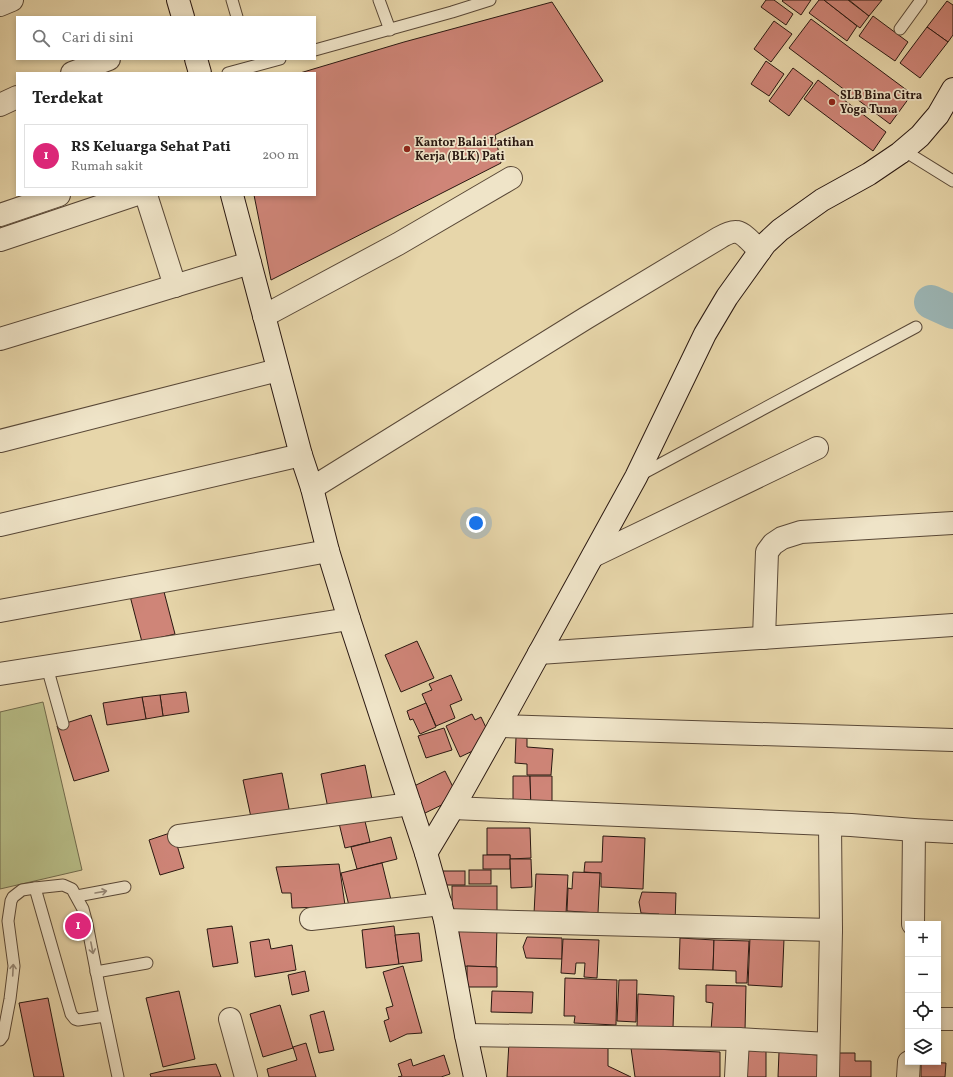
<!DOCTYPE html>
<html lang="id">
<head>
<meta charset="utf-8">
<style>
  :root { --surface:#fff; --page:#f6f6f6; --text:#222; --muted:#767676; --line:#e0e0e0; --accent:#db2777 }
  body { margin:0; font-family:Vollkorn,serif; background:var(--page); color:var(--text) }
  .controls { position:absolute; right:12px; bottom:12px; display:grid; overflow:hidden; border-radius:0px; box-shadow:0 2px 6px #0003 }
  .controls button { width:36px; height:36px; display:grid; place-items:center; padding:0; border:0; border-bottom:1px solid var(--line); background:var(--surface); color:var(--text); font:20px sans-serif }
  .you { position:absolute; left:476px; top:523px; width:14px; height:14px; margin:-10px; border:3px solid #fff; border-radius:50%; background:#1a73e8; box-shadow:0 0 0 6px #1a73e833 }
  .badge { display:grid; place-items:center; width:26px; height:26px; border-radius:50%; background:var(--accent); color:#fff; font-size:13px; font-weight:700 }
  .pin { position:absolute; translate:-50% -50%; border:2px solid #fff; box-shadow:0 1px 4px #0006 }
  .list { margin:0; padding:0; list-style:none }
  h2 { display:flex; justify-content:space-between; align-items:center; height:52px; margin:0; padding:0 16px; font-size:17px }
  h2 small { font-size:13px; font-weight:400; color:var(--muted) }
  .list li { display:grid; grid-template-columns:26px 1fr auto; gap:12px; align-items:center; box-sizing:border-box; height:64px; margin:0 8px 8px; padding:0 8px; border:1px solid var(--line); border-radius:0px }
  .list b { display:block; font-size:15px; white-space:nowrap }
  .list p { margin:0; font-size:13px; white-space:nowrap; color:var(--muted) }
  .list em { font-size:13px; font-style:normal; color:var(--muted) }
  .icon { flex:none; width:22px; height:22px; fill:none; stroke:currentColor; stroke-width:2; stroke-linecap:round; stroke-linejoin:round }
  .map { position:relative; flex:none; width:953px; height:1077px; overflow:hidden }
  .search { position:absolute; background:var(--surface); box-shadow:0 2px 6px #0003; left:16px; top:16px; width:300px; height:44px; display:flex; align-items:center; gap:10px; box-sizing:border-box; padding:0 14px; border-radius:0px; color:var(--muted); font-size:15px }
  .panel { position:absolute; background:var(--surface); box-shadow:0 2px 6px #0003; left:16px; top:72px; width:300px; height:124px; border-radius:0px }
  .map>svg:first-child { display:block }
</style>
</head>
<body>
<div class="map">
<svg width="953" height="1077" viewBox="0 0 953 1077">
  <rect width="100%" height="100%" fill="#e7d6aa"/>
  <filter id="stains"><feTurbulence type="fractalNoise" baseFrequency=".005" numOctaves="4"/><feColorMatrix values="0 0 0 0 .2 0 0 0 0 .09 0 0 0 0 .02 0 0 0 .5 -.17"/></filter>
  <radialGradient id="worn" r=".72"><stop offset=".6" stop-color="#630" stop-opacity="0"/><stop offset="1" stop-color="#630" stop-opacity=".3"/></radialGradient>
  <path fill="#b7bd87" stroke="#706a4c" d="M43 702 82 870 0 889V712Z"/>
  <g fill="none" stroke-linecap="round" stroke-linejoin="round">
    <path stroke="#9cb6b5" stroke-width="34" d="M931 302 953 312"/>
  </g>
  <g fill="#cf8578" stroke="#2a1811">
    <path d="M766 0H774L793 14 786 25 761 7Z"/>
    <path d="M783 0H811L801 15 782 1Z"/>
    <path d="M819 0H824L857 26 847 41 809 13Z"/>
    <path d="M824 0H848L869 16 860 28Z"/>
    <path d="M849 0H882L869 16Z"/>
    <path d="M947 1 953 5V35L948 42 927 27Z"/>
    <path d="M552 2 603 81 495 135 501 163 271 280 254 195H315V73H300L404 42Z"/>
    <path d="M873 16 908 42 895 61 859 36Z"/>
    <path d="M811 19 912 94 890 124 789 48Z"/>
    <path d="M774 21 792 34 771 62 754 49Z"/>
    <path d="M927 27 948 42 920 78 900 63Z"/>
    <path d="M766 61 784 74 769 96 751 84Z"/>
    <path d="M793 68 813 83 789 116 769 101Z"/>
    <path d="M818 80 886 132 873 151 804 99Z"/>
    <path d="M163 588 175 634 142 642 130 596Z"/>
    <path d="M417 641 434 678 401 692 385 655Z"/>
    <path d="M451 675 462 700 450 705 455 718 436 726 422 694 432 690 429 684Z"/>
    <path d="M186 692 189 712 163 716 160 695Z"/>
    <path d="M160 695 163 716 146 719 142 697Z"/>
    <path d="M142 697 146 719 107 725 103 703Z"/>
    <path d="M426 703 436 727 420 734 413 719 410 720 407 711Z"/>
    <path d="M472 714 475 720 481 717 491 738 479 748 460 757 446 726Z"/>
    <path d="M91 715 109 771 74 781 57 726Z"/>
    <path d="M444 728 452 750 426 758 418 736Z"/>
    <path d="M516 737 527 738V747L553 749 551 775H527V764L515 763Z"/>
    <path d="M365 765 373 804 329 813 321 774Z"/>
    <path d="M445 771 458 797 421 815 408 789Z"/>
    <path d="M282 773 290 814 252 822 243 780Z"/>
    <path d="M513 776H530L531 810 513 811Z"/>
    <path d="M530 776H552V810H531Z"/>
    <path d="M363 813 370 842 345 848 338 819Z"/>
    <path d="M487 828H530L531 858 510 859V855H487Z"/>
    <path d="M173 832 184 868 160 875 149 840Z"/>
    <path d="M603 836 645 838 643 889 601 887V873L584 872 585 862H602Z"/>
    <path d="M391 837 397 859 357 869 351 847Z"/>
    <rect x="483" y="855" width="27" height="14"/>
    <path d="M510 859H531L532 887 511 888Z"/>
    <path d="M382 863 392 904 351 914 341 873Z"/>
    <path d="M339 864 346 912 325 907 292 908 291 893H282L276 867Z"/>
    <rect x="469" y="870" width="22" height="14"/>
    <rect x="442" y="871" width="23" height="14"/>
    <path d="M573 872 600 873 598 913 567 911 568 888 572 889Z"/>
    <path d="M536 874 568 875 566 914H534Z"/>
    <rect x="452" y="886" width="45" height="29"/>
    <path d="M642 892 676 893 675 923 658 922 659 914 641 913 639 902Z"/>
    <path d="M232 926 238 963 213 967 207 929Z"/>
    <path d="M394 926 399 964 366 968 362 930Z"/>
    <path d="M460 927H497L496 967 460 966 455 946Z"/>
    <path d="M419 933 422 961 399 964 395 935Z"/>
    <path d="M527 937 562 938V959L526 958 523 947Z"/>
    <path d="M750 937 784 939 782 987 748 985Z"/>
    <path d="M680 938 714 940 713 970 679 969Z"/>
    <path d="M269 939 271 949 292 945 296 970 255 977 250 942Z"/>
    <path d="M563 939 599 940 597 978 584 977 585 963H576L575 974 561 973Z"/>
    <path d="M714 940 749 941 747 983H736V971L713 970Z"/>
    <path d="M403 966 422 1033 407 1034 390 1042 384 1021 389 1019 386 1008 393 1006 383 972Z"/>
    <path d="M467 966 497 967V987H467Z"/>
    <path d="M305 971 309 991 292 995 288 975Z"/>
    <path d="M565 978 617 980 616 1025 574 1023 575 1016H564Z"/>
    <path d="M619 980H637L636 1022 617 1021Z"/>
    <path d="M706 985 746 986 745 1031H711L713 1003 706 1002Z"/>
    <path d="M179 991 195 1059 163 1067 146 998Z"/>
    <path d="M492 991 533 992 532 1013 491 1012Z"/>
    <path d="M638 994 674 996 673 1028 637 1027Z"/>
    <path d="M48 998 64 1077H34L19 1003Z"/>
    <path d="M280 1005 293 1048 263 1057 250 1014Z"/>
    <path d="M324 1011 334 1050 319 1053 310 1015Z"/>
    <path d="M509 1042 608 1045V1066L631 1077H507Z"/>
    <path d="M306 1043 316 1077H269L267 1069 297 1060 293 1047Z"/>
    <path d="M743 1046 766 1047V1077H742Z"/>
    <path d="M631 1048 720 1052V1077H635Z"/>
    <path d="M779 1052 818 1055 817 1077H778Z"/>
    <path d="M833 1053H855V1061H871V1077H833Z"/>
    <path d="M444 1055 450 1074 441 1077H398L402 1076 398 1064 411 1059 413 1066Z"/>
    <path d="M921 1062 946 1063 945 1077H921Z"/>
    <path d="M216 1064 221 1077H151L150 1074 167 1070Z"/>
  </g>
  <g fill="none" stroke-linecap="round" stroke-linejoin="round">
    <g stroke="#594837" stroke-width="13">
      <g id="lane">
        <path d="M232 0 237 17"/>
        <path d="M379 0 390 30"/>
        <path d="M900 29 921 0"/>
        <path d="M315 50 452 12 490 0"/>
        <path d="M228 73 280 59"/>
        <path d="M903 150 953 181"/>
        <path d="M640 475 916 327"/>
        <path d="M47 667 63 724"/>
        <path d="M35 888 71 1014 75 1019 78 1020 105 1016"/>
        <path d="M77 896 125 887"/>
        <path d="M96 972 147 963"/>
        <path d="M0 1040 3 1036 10 999 14 966 8 921 11 901 13 897 22 890 35 888 63 885 72 889 83 909 87 924 101 996 118 1077"/>
      </g>
    </g>
    <g stroke="#594837" stroke-width="24">
      <g id="street">
        <path d="M0 5 12 0"/>
        <path d="M72 73 109 59"/>
        <path d="M0 105 17 97"/>
        <path d="M146 195 175 286"/>
        <path d="M0 215 59 195"/>
        <path d="M0 240 134 195"/>
        <path d="M264 316 398 244 511 178"/>
        <path d="M0 339 250 263"/>
        <path d="M0 441 278 370"/>
        <path d="M312 488 586 318 719 238C724 235 731 231 737 232 744 233 755 246 760 251"/>
        <path d="M0 525 301 455"/>
        <path d="M593 556 817 448"/>
        <path d="M0 611 328 551"/>
        <path d="M764 638 767 552 773 544 782 538 801 532 953 523"/>
        <path d="M539 653 953 625"/>
        <path d="M0 674 349 619"/>
        <path d="M499 726 953 740"/>
        <path d="M453 808 851 825 914 830 953 832"/>
        <path d="M179 836 410 804"/>
        <path d="M311 919 441 904"/>
        <path d="M445 920 831 930"/>
        <path d="M913 924 914 830"/>
        <path d="M230 1019 246 1077"/>
        <path d="M938 1019H953"/>
        <path d="M466 1035 738 1039 828 1044"/>
        <path d="M736 1077 738 1039"/>
        <path d="M828 1077 831 930 830 824"/>
        <path d="M908 1077 909 1062"/>
      </g>
    </g>
    <g stroke="#2a1811" stroke-width="24">
      <g id="secondary">
        <path d="M178 0 183 17"/>
        <path d="M196 59 200 73"/>
        <path d="M232 195 301 455 312 488 328 551 349 619 426 853 445 920 466 1035 475 1077"/>
        <path d="M426 853 453 808 499 726 636 477 705 334 727 297 765 244 780 230 822 200 869 174 900 153 920 136 931 123 938 115 953 89"/>
      </g>
    </g>
    <use href="#lane" stroke="#efe4c8" stroke-width="11"/>
    <use href="#street" stroke="#efe4c8" stroke-width="22"/>
    <use href="#secondary" stroke="#efe4c8" stroke-width="22"/>
  </g>
  <defs><path id="oneway-shaft" d="M-6 0H5M1.5-3L5.5 0L1.5 3" fill="none" stroke-width="1.6" stroke-linecap="round" stroke-linejoin="round"/></defs>
  <g stroke="#968876">
    <use href="#oneway-shaft" transform="translate(101 892) rotate(-10)"/>
    <use href="#oneway-shaft" transform="translate(92 948) rotate(79)"/>
    <use href="#oneway-shaft" transform="translate(13 970) rotate(-87)"/>
  </g>
  <g fill="#8f2418" stroke="#efe4c8" stroke-width="1.5">
    <circle cx="832" cy="102" r="4"/>
    <circle cx="407" cy="149" r="4"/>
  </g>
  <g text-anchor="middle" stroke-width="3.5" stroke-linejoin="round" paint-order="stroke">
    <g font-size="12" font-weight="bold" fill="#2a1811" stroke="#efe4c8" text-anchor="start">
      <text x="840" y="99">SLB Bina Citra<tspan x="840" dy="14">Yoga Tuna</tspan></text>
      <text x="415" y="146">Kantor Balai Latihan<tspan x="415" dy="14">Kerja (BLK) Pati</tspan></text>
    </g>
  </g>
  <rect width="100%" height="100%" filter="url(#stains)"/>
  <rect width="100%" height="100%" fill="url(#worn)"/>
</svg>
<div class="controls">
<button>+</button>
<button>−</button>
<button><svg class="icon" aria-label="locate" viewBox="0 0 24 24"><circle cx="12" cy="12" r="6"/><path d="M12 2v4M12 18v4M2 12h4M18 12h4"/></svg></button>
<button><svg class="icon" aria-label="layers" viewBox="0 0 24 24"><path d="M12 4l9 5-9 5-9-5zM3 14l9 5 9-5"/></svg></button>
</div>
<div class="you"></div>
<div class="pin badge" style="left:78px;top:926px">1</div>
<div class="search"><svg class="icon" aria-label="search" viewBox="0 0 24 24"><circle cx="10" cy="10" r="6"/><path d="M15 15l6 6"/></svg>Cari di sini</div>
<section class="panel">
<h2>Terdekat<small></small></h2>
<ul class="list">
<li><span class="badge">1</span><div><b>RS Keluarga Sehat Pati</b><p>Rumah sakit</p></div><em>200 m</em></li>
</ul>
</section>
</div>
</body>
</html>
